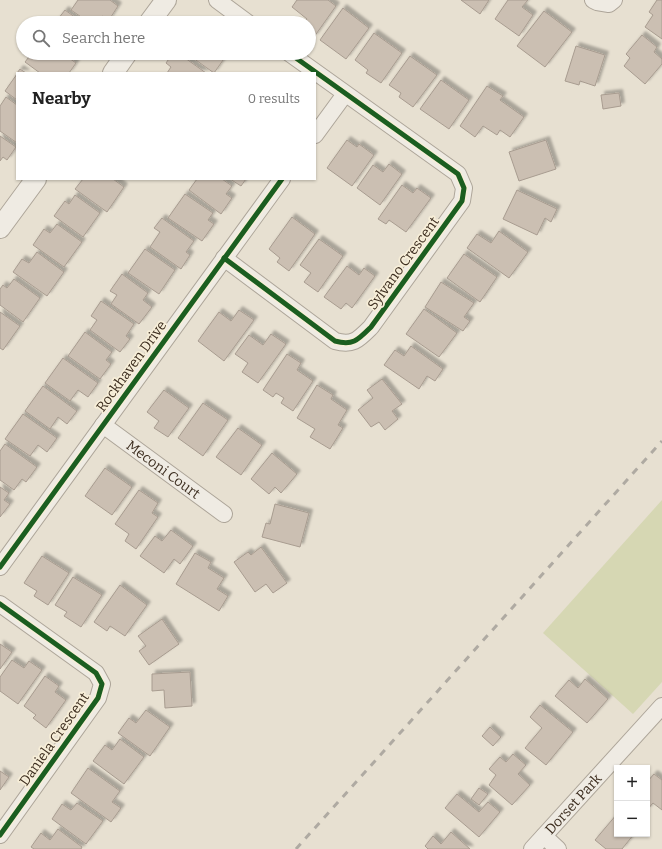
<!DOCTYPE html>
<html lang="en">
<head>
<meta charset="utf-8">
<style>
  :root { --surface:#fff; --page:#f2f2f2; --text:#222; --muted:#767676; --line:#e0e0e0 }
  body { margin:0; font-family:Bitter,serif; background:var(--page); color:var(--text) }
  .controls { position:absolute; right:12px; bottom:12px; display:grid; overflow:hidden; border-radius:0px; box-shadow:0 1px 3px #0004 }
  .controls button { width:36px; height:36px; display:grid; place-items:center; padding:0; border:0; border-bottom:1px solid var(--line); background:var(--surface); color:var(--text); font:20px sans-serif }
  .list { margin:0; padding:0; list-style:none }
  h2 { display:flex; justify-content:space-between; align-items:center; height:52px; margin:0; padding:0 16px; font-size:17px }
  h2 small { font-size:13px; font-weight:400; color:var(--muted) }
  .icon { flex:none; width:22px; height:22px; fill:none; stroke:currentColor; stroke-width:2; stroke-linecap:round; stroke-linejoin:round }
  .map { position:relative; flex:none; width:662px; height:849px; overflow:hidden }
  .search { position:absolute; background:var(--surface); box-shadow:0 1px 3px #0004; left:16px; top:16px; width:300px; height:44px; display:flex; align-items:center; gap:10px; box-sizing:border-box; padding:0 14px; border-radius:22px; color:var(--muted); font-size:15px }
  .panel { position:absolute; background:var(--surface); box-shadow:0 1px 3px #0004; left:16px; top:72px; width:300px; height:108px; border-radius:0px }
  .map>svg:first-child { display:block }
</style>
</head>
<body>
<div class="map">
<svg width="662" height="849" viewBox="0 0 662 849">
  <defs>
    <filter id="shadow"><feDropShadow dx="3.5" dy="-3.5" stdDeviation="1" flood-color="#0004"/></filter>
  </defs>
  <rect width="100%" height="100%" fill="#e7e0d1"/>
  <path fill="#d6d7b3" d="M662 500V682L633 714 543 633Z"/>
  <g fill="#cbbfb2" stroke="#a89c90" filter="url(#shadow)">
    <path d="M78 0H110L118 6 109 20 102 16 97 23H90L71 10Z"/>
    <path d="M297 0H328L336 6 314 37 309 34V23H304L307 19 292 7Z"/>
    <path d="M461 0H489L480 14Z"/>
    <path d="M508 0H528L522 7 533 15 519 36 495 19Z"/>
    <path d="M657 0H662V39L645 27 653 15 649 12Z"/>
    <path d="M343 8 369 28 346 59 320 40Z"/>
    <path d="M65 10 83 23H55Z"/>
    <path d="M544 11 572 32 545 67 517 46Z"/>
    <path d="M374 33 402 53 381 83 366 73 368 70 355 60Z"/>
    <path d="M642 35 657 47 654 52 662 59V64L645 84 624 66 630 58 626 54Z"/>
    <path d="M576 46 605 55 595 86 580 81 579 85 565 81Z"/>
    <path d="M32 53H62L76 63 69 73H40L25 62Z"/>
    <path d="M76 53H84L81 57Z"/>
    <path d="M173 53H178L206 73H167L171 67 166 63Z"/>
    <path d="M186 53H228L214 73Z"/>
    <path d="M410 56 437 75 413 107 399 97 401 93 389 85Z"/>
    <path d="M20 69 26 73H17Z"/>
    <path d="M17 74V100L5 91Z"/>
    <path d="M441 80 469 100 449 129 420 109Z"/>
    <path d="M487 86 503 96 500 100 524 117 510 137 500 130 497 135 483 126 475 137 460 126Z"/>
    <path d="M619 93 621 106 603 109 601 95Z"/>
    <path d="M6 97 17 105V143L0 131V106Z"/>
    <path d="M0 136 16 147 7 160 3 157 0 161Z"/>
    <path d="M347 140 357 147 359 144 374 155 352 186 327 168Z"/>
    <path d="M546 140 556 169 519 181 509 152Z"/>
    <path d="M389 164 402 174 380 205 357 188 373 165 383 172Z"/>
    <path d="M83 179H113L124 187 107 212 75 189Z"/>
    <path d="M197 179H222L232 186 226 194 232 198 221 214 189 190Z"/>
    <path d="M230 179H246L241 186Z"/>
    <path d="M402 185 413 193 417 188 431 198 406 232 389 220 386 224 378 219Z"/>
    <path d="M517 190 557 209 551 222 545 218 537 235 503 219Z"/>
    <path d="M185 194 213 213 208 220 214 224 202 241 168 218Z"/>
    <path d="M75 195 100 213 83 237 54 216 65 201 69 204Z"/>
    <path d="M292 217 315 234 289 271 277 262 280 258 269 249Z"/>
    <path d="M162 218 194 241 186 252 190 255 181 269 150 247 160 232 154 228Z"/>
    <path d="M57 224 82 242 64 267 33 245 44 229 50 233Z"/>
    <path d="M499 231 528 252 509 278 467 248 477 234 491 243Z"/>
    <path d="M319 239 343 256 318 292 304 282 311 273 300 265Z"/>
    <path d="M145 249 175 270 159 294 128 273Z"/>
    <path d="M37 252 64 272 47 296 13 272 22 259 29 263Z"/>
    <path d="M464 254 497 277 480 302 447 278Z"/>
    <path d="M347 266 359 275 364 268 375 276 352 308 346 303 341 309 324 297Z"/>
    <path d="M122 274 148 293 143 300 152 307 139 324 111 304 117 295 110 291Z"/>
    <path d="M14 279 40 298 23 322 0 305V289L3 285 7 288Z"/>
    <path d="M441 282 474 303 464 317 470 321 463 331 425 307Z"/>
    <path d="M101 301 134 324 126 336 130 339 120 352 90 330 97 320 91 316Z"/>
    <path d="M424 309 457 333 439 357 406 334Z"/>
    <path d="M239 310 254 320 224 361 198 341 219 312 231 321Z"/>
    <path d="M0 312 20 326 3 350 0 348Z"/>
    <path d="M85 332 112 352 106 360 111 364 100 379 68 356Z"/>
    <path d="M271 334 286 344 258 383 242 372 248 363 235 354 249 335 263 345Z"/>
    <path d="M411 346 443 369 435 381 427 376 419 389 384 365 395 350 404 356Z"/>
    <path d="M287 354 301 363 297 370 313 381 293 411 281 403 284 398 276 393 273 397 263 390Z"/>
    <path d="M63 358 98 383 88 397 78 390 70 401 45 383Z"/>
    <path d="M382 379 402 404 392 411 398 419 385 430 379 422 371 427 358 410 373 398 367 390Z"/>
    <path d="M317 385 333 395 331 399 347 410 338 425 343 428 330 449 310 437 315 429 297 418Z"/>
    <path d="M43 386 77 411 67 424 58 417 50 429 25 411Z"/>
    <path d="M164 390 189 408 168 437 154 428 159 421 147 412Z"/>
    <path d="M203 403 228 420 203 456 178 438Z"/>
    <path d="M23 414 57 438 47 452 38 445 30 456 5 439Z"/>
    <path d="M238 428 262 445 241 475 216 457Z"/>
    <path d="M5 444 37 467 26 482 22 479 14 490 0 480V451Z"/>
    <path d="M272 453 297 474 281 493 275 487 269 494 251 479Z"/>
    <path d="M105 468 132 487 112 515 85 496Z"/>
    <path d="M0 487 9 493 4 500 10 504 0 517Z"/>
    <path d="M139 490 158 503 152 513 158 517 136 549 125 541 129 534 115 524Z"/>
    <path d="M275 504 309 513 300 547 262 537 266 523 270 524Z"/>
    <path d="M171 530 193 546 180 564 174 559 164 573 140 556 155 536 162 541Z"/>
    <path d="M261 547 287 583 273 593 266 584 255 592 234 562 248 552 251 555Z"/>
    <path d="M195 553 211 562 208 568 224 578 217 589 228 596 219 611 176 584Z"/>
    <path d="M42 556 69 573 48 605 34 596 37 591 24 583Z"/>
    <path d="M73 577 102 595 81 627 64 616 67 612 55 605Z"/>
    <path d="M120 585 147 605 125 636 110 626 107 631 94 622Z"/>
    <path d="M162 619 179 644 149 665 139 651 146 646 138 636Z"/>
    <path d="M0 644 12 652 0 669Z"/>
    <path d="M12 660 24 668 29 661 42 670 18 704 0 691V677Z"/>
    <path d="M190 672 192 706 165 708 164 690 152 691V674Z"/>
    <path d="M45 676 59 686 55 692 66 700 46 728 33 718 36 715 24 706Z"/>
    <path d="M585 679 608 699 587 723 555 696 569 680 578 688Z"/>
    <path d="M540 705 573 732 546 765 525 748 542 728 530 717Z"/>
    <path d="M146 710 170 727 150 756 118 733 129 718 136 723Z"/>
    <path d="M490 727 501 737 493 746 482 736Z"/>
    <path d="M120 739 144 757 124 784 93 761 105 745 112 750Z"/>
    <path d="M513 754 526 765 518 774 530 785 512 805 489 785 496 775 489 769 500 757 506 762Z"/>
    <path d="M88 768 120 791 112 802 121 808 111 822 71 793Z"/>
    <path d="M0 771 9 777 0 790Z"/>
    <path d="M654 774 662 780V810L653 803 647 810V782Z"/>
    <path d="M479 788 488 794 479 805 471 799Z"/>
    <path d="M457 794 479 812 488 802 500 812 479 837 445 808Z"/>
    <path d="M77 803 103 821 86 844 52 819 62 804 71 810Z"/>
    <path d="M617 814V834H634L622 849H606L595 840Z"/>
    <path d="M58 829 82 847 81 849H34L31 847 41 833 50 840Z"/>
    <path d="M451 832 470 849H428L425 846 433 836 441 844Z"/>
  </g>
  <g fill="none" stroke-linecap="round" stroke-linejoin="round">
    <g stroke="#ada599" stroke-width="18">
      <g id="minor">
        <path d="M217 0 248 23"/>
        <path d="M593 0 597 2 609 4 614 0"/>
        <path d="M315 135 345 94"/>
        <path d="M224 258 335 341C353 346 358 340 371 327L462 201 464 188 458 174 289 53"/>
        <path id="s1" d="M103 425 224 514"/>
        <path d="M0 567 282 179"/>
        <path d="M0 604 96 673 102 684 98 698 0 835"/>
        <path d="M544 836 558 849"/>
        <path id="s2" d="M532 849 662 706"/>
      </g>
    </g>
    <g stroke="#ada599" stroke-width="22">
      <g id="tertiary">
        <path d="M149 23 166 0"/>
        <path d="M113 73 127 53"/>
        <path d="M0 228 36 179"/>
      </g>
    </g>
    <use href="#minor" stroke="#efebe3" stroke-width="16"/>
    <use href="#tertiary" stroke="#efebe3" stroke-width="20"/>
    <path stroke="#afaaa2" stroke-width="3" stroke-dasharray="7 7" stroke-linecap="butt" d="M296 849 662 441"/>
    <g stroke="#f7eed8" stroke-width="8">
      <g id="cycleway">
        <path d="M224 258 335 341C353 346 358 340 371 327L462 201 464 188 458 174 289 53"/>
        <path d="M0 567 282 179"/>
        <path d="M0 604 96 673 102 684 98 698 0 835"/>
      </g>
    </g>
    <use href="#cycleway" stroke="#1b5e20" stroke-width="5"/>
  </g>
  <g text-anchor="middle" stroke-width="3.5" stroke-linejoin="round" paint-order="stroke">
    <g font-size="14" fill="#3d2e20" stroke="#f7eed8">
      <text transform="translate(403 263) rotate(-54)" y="5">Sylvano Crescent</text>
      <text transform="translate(131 366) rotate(-54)" y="5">Rockhaven Drive</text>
      <text dy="5" stroke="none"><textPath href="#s1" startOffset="75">Meconi Court</textPath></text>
      <text transform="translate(54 739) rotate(-55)" y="5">Daniela Crescent</text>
      <text dy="5" stroke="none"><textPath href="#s2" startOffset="61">Dorset Park</textPath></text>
    </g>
  </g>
</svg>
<div class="controls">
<button>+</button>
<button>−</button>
</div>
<div class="search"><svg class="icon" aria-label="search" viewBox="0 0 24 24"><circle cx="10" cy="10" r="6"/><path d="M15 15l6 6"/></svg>Search here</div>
<section class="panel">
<h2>Nearby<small>0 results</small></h2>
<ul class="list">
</ul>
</section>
</div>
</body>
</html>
